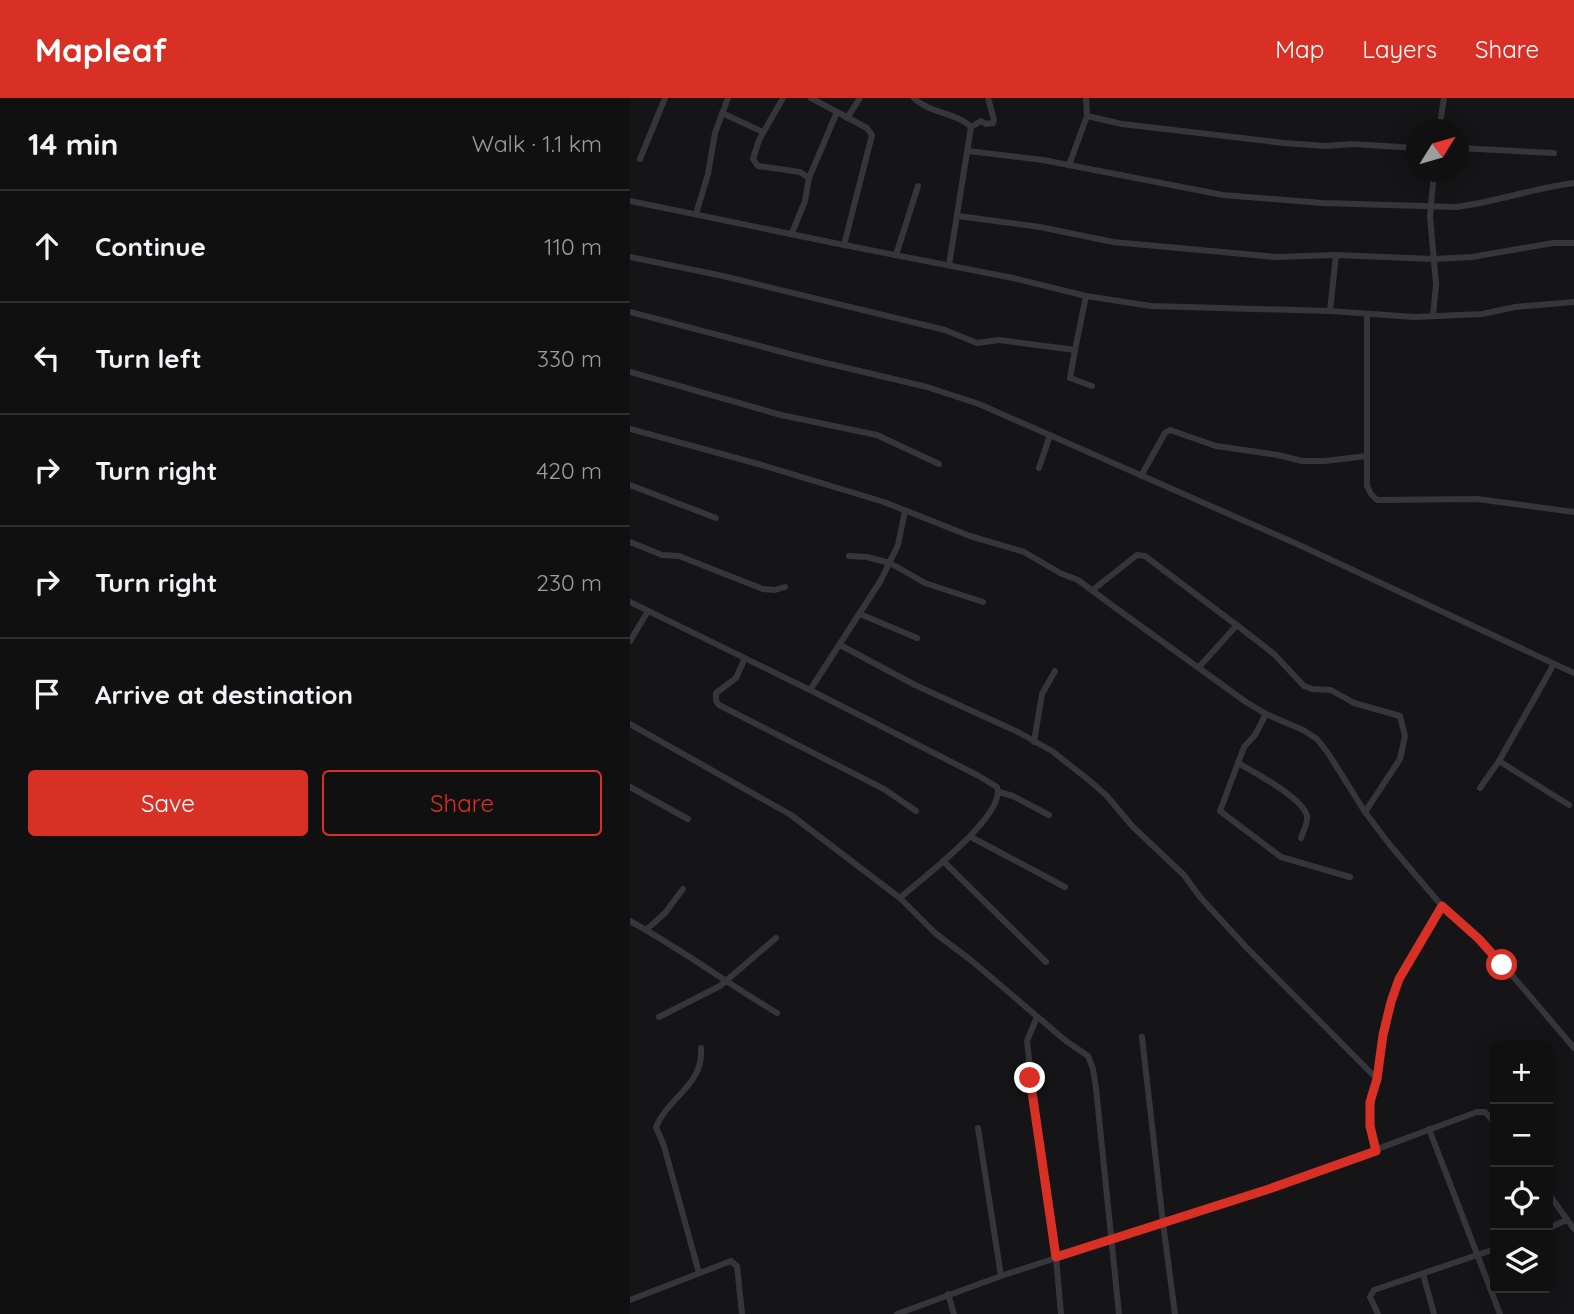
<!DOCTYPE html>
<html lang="en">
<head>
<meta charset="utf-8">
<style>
  :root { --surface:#101011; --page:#1e1e1f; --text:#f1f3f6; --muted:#9c9d9f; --line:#303031; --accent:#d93025 }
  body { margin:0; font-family:Quicksand,sans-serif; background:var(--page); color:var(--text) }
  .controls { position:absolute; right:21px; bottom:21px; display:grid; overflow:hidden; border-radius:7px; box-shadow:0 4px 18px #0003 }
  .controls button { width:63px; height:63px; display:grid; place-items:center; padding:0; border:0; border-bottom:2px solid var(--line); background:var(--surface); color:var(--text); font:35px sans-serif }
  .compass { position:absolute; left:776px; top:21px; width:63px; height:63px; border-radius:50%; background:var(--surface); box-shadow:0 4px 18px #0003; rotate:53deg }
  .stop { position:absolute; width:21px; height:21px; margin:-16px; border:5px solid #d93025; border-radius:50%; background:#fff }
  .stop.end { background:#d93025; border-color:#fff; box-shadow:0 2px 7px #0008 }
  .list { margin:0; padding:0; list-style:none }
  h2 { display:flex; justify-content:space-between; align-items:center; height:91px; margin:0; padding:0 28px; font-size:30px }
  h2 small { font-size:23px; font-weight:400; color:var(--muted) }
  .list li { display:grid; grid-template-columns:46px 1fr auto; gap:21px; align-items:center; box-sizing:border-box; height:112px; padding:0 28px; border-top:2px solid var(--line) }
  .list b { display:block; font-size:26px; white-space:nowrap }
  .list em { font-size:23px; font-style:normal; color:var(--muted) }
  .actions { display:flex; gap:14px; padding:21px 28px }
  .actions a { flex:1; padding:16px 0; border:2px solid var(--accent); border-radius:7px; text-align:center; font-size:24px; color:var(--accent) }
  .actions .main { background:var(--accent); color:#fff }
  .icon { flex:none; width:38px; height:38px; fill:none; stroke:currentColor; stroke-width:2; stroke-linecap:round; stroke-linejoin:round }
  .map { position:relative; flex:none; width:944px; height:1216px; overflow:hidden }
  header { display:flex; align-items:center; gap:42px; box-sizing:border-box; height:98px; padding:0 35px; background:var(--accent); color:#fff }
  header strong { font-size:33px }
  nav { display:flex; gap:38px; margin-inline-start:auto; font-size:24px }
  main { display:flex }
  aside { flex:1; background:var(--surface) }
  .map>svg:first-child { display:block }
</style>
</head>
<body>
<header>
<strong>Mapleaf</strong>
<nav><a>Map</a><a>Layers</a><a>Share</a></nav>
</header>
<main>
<aside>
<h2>14 min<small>Walk · 1.1 km</small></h2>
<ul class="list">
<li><svg class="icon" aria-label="ahead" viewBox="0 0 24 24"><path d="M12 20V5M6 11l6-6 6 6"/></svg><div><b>Continue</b></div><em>110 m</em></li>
<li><svg class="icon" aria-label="left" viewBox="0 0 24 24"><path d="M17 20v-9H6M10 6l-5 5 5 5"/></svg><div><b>Turn left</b></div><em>330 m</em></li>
<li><svg class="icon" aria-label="right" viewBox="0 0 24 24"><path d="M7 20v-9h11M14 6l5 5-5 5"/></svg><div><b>Turn right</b></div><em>420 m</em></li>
<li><svg class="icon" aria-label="right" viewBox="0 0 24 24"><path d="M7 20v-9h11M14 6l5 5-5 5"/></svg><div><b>Turn right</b></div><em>230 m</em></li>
<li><svg class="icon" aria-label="arrive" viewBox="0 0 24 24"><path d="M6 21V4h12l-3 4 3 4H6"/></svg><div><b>Arrive at destination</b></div></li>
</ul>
<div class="actions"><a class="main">Save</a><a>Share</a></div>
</aside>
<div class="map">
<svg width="944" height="1216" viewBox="0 0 944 1216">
  <rect width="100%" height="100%" fill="#151517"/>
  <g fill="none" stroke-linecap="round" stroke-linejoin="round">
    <g stroke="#35363c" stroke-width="6">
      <path d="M153 0 129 42 123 61 128 68 170 74 179 80 175 103 162 135"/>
      <path d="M181 0 237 30 242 37 214 147 383 180 456 198 521 208 700 213 784 219 852 216 885 209 944 204"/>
      <path d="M284 0C300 16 326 14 341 29L319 167"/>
      <path d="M92 15 133 34"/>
      <path d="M457 18 492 26 654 45 696 48 722 46 786 50"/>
      <path d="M217 20 230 0"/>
      <path d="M341 29 351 23 356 26 363 25 364 22 358 0"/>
      <path d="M809 32 814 0"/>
      <path d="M828 50 924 55"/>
      <path d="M338 53 413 62 593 97 692 105 826 109C866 104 904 90 944 85"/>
      <path d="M10 61 35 0"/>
      <path d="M439 67 457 18 456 0"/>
      <path d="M179 80 207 14"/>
      <path d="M0 103 214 147"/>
      <path d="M66 116 78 76 85 35 98 0"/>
      <path d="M328 118 410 129 483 144 646 159 706 157 803 161 842 159 923 145H944"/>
      <path d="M266 157 288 88"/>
      <path d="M0 159 93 178 315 232 347 245 369 242 445 252 456 198"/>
      <path d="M700 213 706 157"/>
      <path d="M0 214 179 261 297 289 349 306 667 446 944 575"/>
      <path d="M737 217V388L741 396 747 402 847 401 944 414"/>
      <path d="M803 218 806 186 800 118 804 74"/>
      <path d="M445 252 440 280 462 288"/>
      <path d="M0 274 151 317 247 337 309 366"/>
      <path d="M0 331 132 367 254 404 340 438 394 454 430 475 448 482 483 508 616 604 636 616 673 632 687 641 698 655 735 714 760 747 812 808 859 850 944 950"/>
      <path d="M409 370 420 337"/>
      <path d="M511 378 535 335 540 332 586 348 648 357 672 363H695L737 358"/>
      <path d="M0 387 86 420"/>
      <path d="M0 444 32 457 49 458 133 491 145 492 155 489"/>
      <path d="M219 458 237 459 260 465 295 485 353 504"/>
      <path d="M464 491 507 457 515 458 621 538 644 556 674 588 682 591 701 592 724 605 770 618 775 638 770 661 735 714"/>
      <path d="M0 504 180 592 347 677 367 689C377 717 290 782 270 800"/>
      <path d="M230 516 287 540"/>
      <path d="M0 543 18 513"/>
      <path d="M210 547 285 587 388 634 422 653 460 683 476 697 503 729 554 777 570 799 616 849 747 981C738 1010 739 1024 746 1053"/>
      <path d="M114 562 106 580 86 595V603L89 607 254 691 286 713"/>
      <path d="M569 569 607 527"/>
      <path d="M180 592 251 482 268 447 275 413"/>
      <path d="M636 616 625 637 614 649 590 713 651 759 720 779"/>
      <path d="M0 626 161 717 270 800 305 835 342 863 436 943 458 958 463 971 466 990 489 1216"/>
      <path d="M404 644 412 596 425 573"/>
      <path d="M869 663 939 707"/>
      <path d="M608 665C624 674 673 700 677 718 678 726 673 733 671 740"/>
      <path d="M0 689 58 721"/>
      <path d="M850 690 869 663 924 566"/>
      <path d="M369 694 383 698 419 717"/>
      <path d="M341 739 435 789"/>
      <path d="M313 763 416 864"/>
      <path d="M0 823C51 851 97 885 147 915"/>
      <path d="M16 832 35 815 53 791"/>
      <path d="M29 919 90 888 146 840"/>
      <path d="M407 919 397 943 406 1025 426 1159 431 1216"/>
      <path d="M747 981C751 954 753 926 762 900 772 871 796 835 812 808"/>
      <path d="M348 1030 371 1178"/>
      <path d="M799 1031 870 1216"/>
      <path d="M918 1095 944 1131"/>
      <path d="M918 1130 937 1122"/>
      <path d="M69 1175 34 1048 26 1029C38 999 74 987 71 950"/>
      <path d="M793 1176 804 1216"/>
      <path d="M318 1196 324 1216"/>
      <path d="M0 1202 101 1163 107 1168 112 1216"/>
      <path d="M267 1216 371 1178 533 1125 512 939"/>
      <path d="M545 1216 533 1125C640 1093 743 1052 847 1014H855L865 1025"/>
      <path d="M748 1216 740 1199 744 1192 865 1151"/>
    </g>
  </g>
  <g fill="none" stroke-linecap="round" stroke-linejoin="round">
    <path stroke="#d93025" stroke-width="9" d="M400 980 426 1159 639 1091 746 1053 740 1028V1004L747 981 753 937 761 904 769 881 812 808 849 841 872 867"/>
  </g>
</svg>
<div class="controls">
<button>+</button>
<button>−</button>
<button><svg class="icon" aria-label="locate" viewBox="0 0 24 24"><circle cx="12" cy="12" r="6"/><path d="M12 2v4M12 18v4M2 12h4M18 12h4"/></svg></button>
<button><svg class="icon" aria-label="layers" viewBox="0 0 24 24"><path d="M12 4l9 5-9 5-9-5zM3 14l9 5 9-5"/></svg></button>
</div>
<svg class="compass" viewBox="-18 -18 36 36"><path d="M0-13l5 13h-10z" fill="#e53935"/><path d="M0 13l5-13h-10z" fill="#9c9d9f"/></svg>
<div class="stop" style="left:872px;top:867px"></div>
<div class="stop end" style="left:400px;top:980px"></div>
</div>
</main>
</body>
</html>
